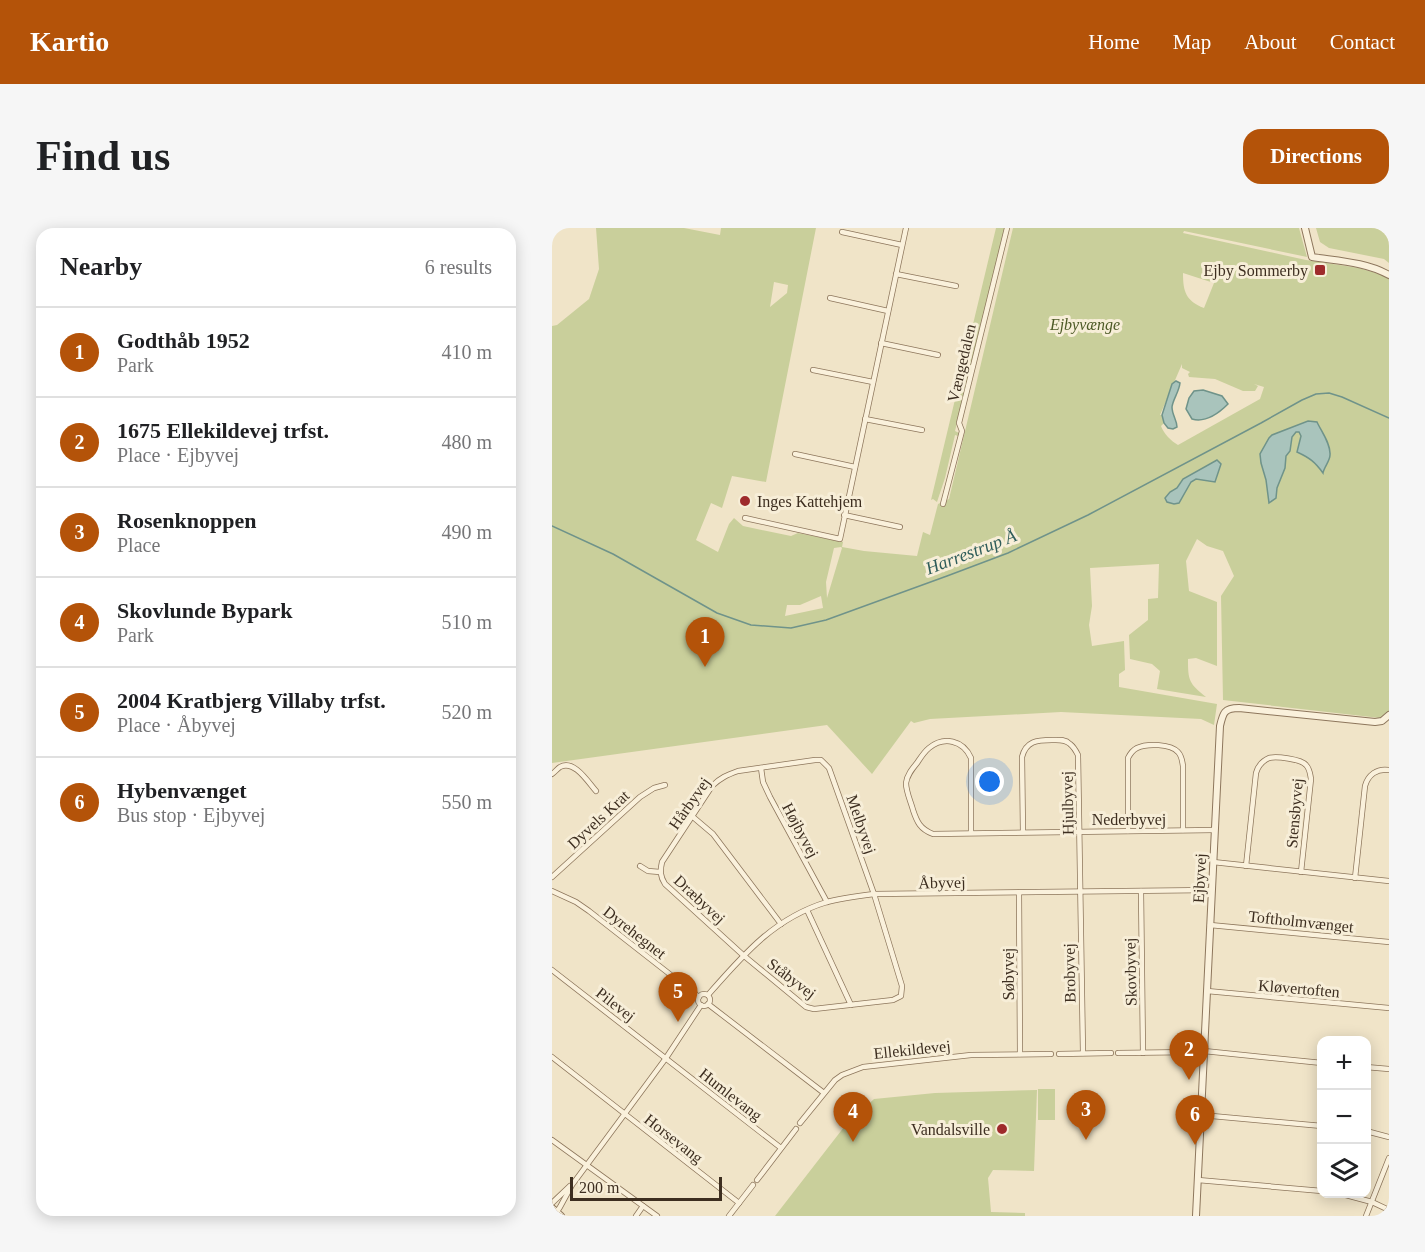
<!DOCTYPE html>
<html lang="en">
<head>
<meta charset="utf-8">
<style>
  :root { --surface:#fff; --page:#f6f6f6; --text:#202124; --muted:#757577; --line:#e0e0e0; --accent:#b45309 }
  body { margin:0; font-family:Georgia,serif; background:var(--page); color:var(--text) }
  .controls { position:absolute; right:18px; bottom:18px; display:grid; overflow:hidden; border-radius:12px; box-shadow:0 3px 15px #0003 }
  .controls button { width:54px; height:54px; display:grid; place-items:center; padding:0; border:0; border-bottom:2px solid var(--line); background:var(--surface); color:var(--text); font:30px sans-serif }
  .scale { position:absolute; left:18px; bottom:15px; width:152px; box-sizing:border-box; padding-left:6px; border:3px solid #3d2e20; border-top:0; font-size:16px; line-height:21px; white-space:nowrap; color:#3d2e20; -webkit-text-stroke:4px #f7eed8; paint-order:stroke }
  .you { position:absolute; left:438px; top:554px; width:21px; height:21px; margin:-15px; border:4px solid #fff; border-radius:50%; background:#1a73e8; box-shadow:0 0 0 9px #1a73e833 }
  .badge { display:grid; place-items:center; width:39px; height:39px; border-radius:50%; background:var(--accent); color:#fff; font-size:20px; font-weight:700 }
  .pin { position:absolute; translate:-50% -50px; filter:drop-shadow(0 2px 3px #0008) }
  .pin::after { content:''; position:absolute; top:32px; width:21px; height:18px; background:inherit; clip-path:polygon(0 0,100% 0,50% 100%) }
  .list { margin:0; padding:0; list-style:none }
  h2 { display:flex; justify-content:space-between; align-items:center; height:78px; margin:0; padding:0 24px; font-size:26px }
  h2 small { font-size:20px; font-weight:400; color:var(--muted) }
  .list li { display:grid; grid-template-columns:39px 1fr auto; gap:18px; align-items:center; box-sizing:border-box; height:90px; padding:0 24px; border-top:2px solid var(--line) }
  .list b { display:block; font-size:22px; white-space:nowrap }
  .list p { margin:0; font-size:20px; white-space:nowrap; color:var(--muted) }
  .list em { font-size:20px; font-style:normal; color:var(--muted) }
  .icon { flex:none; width:33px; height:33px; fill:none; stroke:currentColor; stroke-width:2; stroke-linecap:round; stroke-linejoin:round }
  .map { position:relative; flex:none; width:837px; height:988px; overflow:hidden; border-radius:18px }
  header { display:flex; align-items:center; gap:36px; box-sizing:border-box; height:84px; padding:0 30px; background:var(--accent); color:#fff }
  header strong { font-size:28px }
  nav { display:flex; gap:33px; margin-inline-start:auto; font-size:21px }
  .intro { display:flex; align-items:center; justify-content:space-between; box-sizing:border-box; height:144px; padding:0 36px }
  h1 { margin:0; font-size:42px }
  .button { padding:15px 27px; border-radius:18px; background:var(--accent); color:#fff; font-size:21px; font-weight:700 }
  main { display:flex; gap:36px; padding:0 36px }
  aside { flex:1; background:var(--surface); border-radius:18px; box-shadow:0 3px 15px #0003 }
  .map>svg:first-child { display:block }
</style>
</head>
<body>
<header>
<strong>Kartio</strong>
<nav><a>Home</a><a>Map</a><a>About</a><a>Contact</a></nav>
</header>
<div class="intro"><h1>Find us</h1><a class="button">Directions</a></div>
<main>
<aside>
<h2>Nearby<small>6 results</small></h2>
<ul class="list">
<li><span class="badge">1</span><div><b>Godthåb 1952</b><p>Park</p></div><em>410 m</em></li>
<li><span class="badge">2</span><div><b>1675 Ellekildevej trfst.</b><p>Place · Ejbyvej</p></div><em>480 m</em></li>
<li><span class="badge">3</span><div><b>Rosenknoppen</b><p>Place</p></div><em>490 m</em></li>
<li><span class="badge">4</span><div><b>Skovlunde Bypark</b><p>Park</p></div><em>510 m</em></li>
<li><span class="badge">5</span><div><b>2004 Kratbjerg Villaby trfst.</b><p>Place · Åbyvej</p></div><em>520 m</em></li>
<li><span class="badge">6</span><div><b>Hybenvænget</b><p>Bus stop · Ejbyvej</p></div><em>550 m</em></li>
</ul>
</aside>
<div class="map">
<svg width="837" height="988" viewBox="0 0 837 988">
  <rect width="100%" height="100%" fill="#f0e4c8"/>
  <g fill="#c9cf9b" fill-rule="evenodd">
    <path d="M44 0H132L168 7 169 0H264L214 254 180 248 170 280 159 275 144 312 166 324 177 296 182 290 191 298 239 308 246 305 291 314 290 319 312 323 365 328 371 304 378 307 386 276 397 271 461 0H747L755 29 632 3 631 5 754 32 807 40 827 46 837 50V491L671 472 669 368 682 348 671 323 655 318 645 311 634 333 637 363 665 374V438L644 430 636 431C636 453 637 455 654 469L605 461 608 443 600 436 578 431 577 407 596 392V371L606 370 607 336 538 340 540 378 537 397 540 418 572 413 573 442 567 446V459L665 476 662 497 649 491 509 484 378 491 362 495 359 493 320 546 275 497 0 535V98L5 97 37 71 47 41ZM631 45 662 55 652 80C634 73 631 64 631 45ZM222 54 236 57 235 65 218 79ZM630 136V140L638 144 636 146 637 149 663 151 691 163H703L706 158 702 156 712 159 708 171 626 217C619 213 612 206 609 198L612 195 610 187H608ZM289 319 290 320 275 370 274 354 282 320ZM269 368 271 380 233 388 235 377H248Z"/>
    <path d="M444 0H453L403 203 407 205 406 208 403 207 393 250 385 274 381 271 379 272Z"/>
    <path d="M764 0H837V35L832 31 777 20 768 14Z"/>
    <rect x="486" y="861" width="17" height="31"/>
    <path d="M485 862 482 943 441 942 436 950 439 984 473 985V988H223L306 881 308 884 322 871 383 865Z"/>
  </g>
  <g fill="#a9c4bc" stroke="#6f938a" stroke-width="1.5">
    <path d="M624 153 628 155C627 164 621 171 620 179 620 187 625 192 625 199L621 201 616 200 612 195 610 187 620 156Z"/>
    <path d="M651 162 670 168 676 176C667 185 654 195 640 191L634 181 637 170 642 163Z"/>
    <path d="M756 193 765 194C769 203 779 216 778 227 778 233 772 239 771 245 763 234 758 230 745 224L749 208 747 204H744L740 209 738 223 734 228 733 240 725 260 724 270 717 275 714 252 709 235 708 226 717 210 720 207Z"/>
    <path d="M665 232 669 236 663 254 644 251 639 254 627 275 622 276 615 274 613 270 618 264 625 260 631 251Z"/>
  </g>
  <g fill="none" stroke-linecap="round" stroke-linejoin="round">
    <path stroke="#6f938a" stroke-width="1.5" d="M0 298 61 326 165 385 199 397 239 400 274 392 395 348 456 325 536 287 709 195 750 172 764 166 777 165 790 169 837 190"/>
    <g stroke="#8d765c" stroke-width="6">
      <g id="minor">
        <path d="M290 4 350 17"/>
        <path d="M344 46 404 58"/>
        <path d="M278 70 336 83"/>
        <path d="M329 115 386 127"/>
        <path d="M261 142 321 154"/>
        <path d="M313 191 370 202"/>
        <path d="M243 226 303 239"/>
        <path d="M391 276 410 203 407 195 455 0"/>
        <path d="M292 287 348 299"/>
        <path d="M193 290 288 311 354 0"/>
        <path d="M263 532H269L277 540 322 666 350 758 349 768 341 772 262 781 254 779 191 727 113 656C108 648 108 643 110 634L160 558C168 550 175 547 186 543Z"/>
        <path d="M209 540 211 554 218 569 275 674"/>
        <path d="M0 546C3 544 5 541 8 539 22 531 36 554 44 563"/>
        <path d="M141 589 161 606 229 696"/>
        <path d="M576 603V530C578 526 581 522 585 520 595 515 619 516 626 524 630 528 630 533 631 538V602"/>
        <path d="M471 604 470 529C474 513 485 512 500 512 506 512 513 511 518 516 522 519 524 523 526 527L531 825"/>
        <path d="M419 605V530C411 512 392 508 377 520 372 524 369 529 365 535 360 541 355 547 354 555 354 564 359 574 361 582 365 594 368 601 381 606L663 602"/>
        <path d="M661 634 837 653"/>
        <path d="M88 638 96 643 108 644"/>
        <path d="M694 638 704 545C706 538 710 533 717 530 724 528 749 531 754 537 758 541 758 546 759 551L749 644"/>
        <path d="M0 649 88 569 102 560 113 557"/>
        <path d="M803 650 813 558C816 547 825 540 837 542"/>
        <path d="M0 663 24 674 37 683 147 769"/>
        <path d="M589 663 591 825"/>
        <path d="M467 665 468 826"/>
        <path d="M255 682 299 777"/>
        <path d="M658 697 837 714"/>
        <path d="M0 742 229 920"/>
        <path d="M655 763 837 780"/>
        <circle cx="152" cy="772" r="6"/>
        <path d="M156 767C191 727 222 690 275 674 290 670 306 668 322 666L660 662"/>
        <path d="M156 776 272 865"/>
        <path d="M652 823 770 835"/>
        <path d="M566 825 643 824"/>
        <path d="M507 826 559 825"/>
        <path d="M0 829 187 975"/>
        <path d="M814 839 837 841"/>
        <path d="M649 887 770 898"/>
        <path d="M248 895 283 852 290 847 311 839 419 827 499 826"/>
        <path d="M814 903 837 909"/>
        <path d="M0 912 105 988"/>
        <path d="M205 952 244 901"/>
        <path d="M646 952 770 963"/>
        <path d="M790 966 820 974 837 982"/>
        <path d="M0 975 18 958"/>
        <path d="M2 988 8 979 20 957 114 830 149 777"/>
        <path d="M84 988 91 978"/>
        <path d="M177 988 201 957"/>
        <path d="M814 988 837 930"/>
      </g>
    </g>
    <g stroke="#8d765c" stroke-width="8">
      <g id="tertiary">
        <path d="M753 0 760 29C786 33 814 34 837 47"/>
        <path d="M0 980 9 988"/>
        <path d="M644 988 668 498C671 485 672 480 687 480L823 494 830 493 837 487"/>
      </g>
    </g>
    <use href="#minor" stroke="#faf1dc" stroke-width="4.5"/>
    <use href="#tertiary" stroke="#faf1dc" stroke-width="6"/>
  </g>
  <g fill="#9e2a2b" stroke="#f7eed8" stroke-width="2">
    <rect x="762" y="36" width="12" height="12" rx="3"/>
    <circle cx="193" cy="273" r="6"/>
    <circle cx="450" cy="901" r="6"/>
  </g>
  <g text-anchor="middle" stroke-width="6" stroke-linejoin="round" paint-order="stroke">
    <g font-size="16" fill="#3d2e20" stroke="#f7eed8" text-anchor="end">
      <text x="756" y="48">Ejby Sommerby</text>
      <text x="205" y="279" text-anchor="start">Inges Kattehjem</text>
      <text x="438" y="907">Vandalsville</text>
    </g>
    <g font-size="16" font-style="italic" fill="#4d5a26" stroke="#f7eed8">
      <text x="533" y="102">Ejbyvænge</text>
    </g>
    <g font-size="16" fill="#3d2e20" stroke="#f7eed8">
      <text transform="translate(409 135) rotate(-77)" y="6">Vængedalen</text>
      <text transform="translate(137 575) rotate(-55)" y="6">Hårbyvej</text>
      <text transform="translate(515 575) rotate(-91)" y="6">Hjulbyvej</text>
      <text transform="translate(742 585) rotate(-85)" y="6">Stensbyvej</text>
      <text transform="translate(46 591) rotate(-43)" y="6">Dyvels Krat</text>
      <text x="577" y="597">Nederbyvej</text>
      <text transform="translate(310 596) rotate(71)" y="6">Melbyvej</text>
      <text transform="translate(249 602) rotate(62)" y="6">Højbyvej</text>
      <text transform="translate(647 650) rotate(-87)" y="6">Ejbyvej</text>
      <text transform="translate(390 654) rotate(-1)" y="6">Åbyvej</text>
      <text transform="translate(148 671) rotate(43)" y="6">Dræbyvej</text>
      <text transform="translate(749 693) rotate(6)" y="6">Toftholmvænget</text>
      <text transform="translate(83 704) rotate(38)" y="6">Dyrehegnet</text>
      <text transform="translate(578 744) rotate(-91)" y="6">Skovbyvej</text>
      <text transform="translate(517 745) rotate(-91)" y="6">Brobyvej</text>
      <text transform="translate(456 746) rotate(-90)" y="6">Søbyvej</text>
      <text transform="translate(240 750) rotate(37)" y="6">Ståbyvej</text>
      <text transform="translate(747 760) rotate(5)" y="6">Kløvertoften</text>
      <text transform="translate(64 776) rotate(38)" y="6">Pilevej</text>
      <text transform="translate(360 821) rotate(-6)" y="6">Ellekildevej</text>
      <text transform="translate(179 866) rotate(38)" y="6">Humlevang</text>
      <text transform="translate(122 910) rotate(38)" y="6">Horsevang</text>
    </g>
    <g font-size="18" font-style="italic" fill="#2f5d5a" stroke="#f7eed8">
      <text transform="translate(419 324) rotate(-21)" y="6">Harrestrup Å</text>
    </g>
  </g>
</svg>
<div class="controls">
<button>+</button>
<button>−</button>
<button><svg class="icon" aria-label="layers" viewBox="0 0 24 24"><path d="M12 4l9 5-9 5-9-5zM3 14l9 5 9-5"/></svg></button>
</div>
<div class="scale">200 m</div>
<div class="you"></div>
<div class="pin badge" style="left:153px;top:439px">1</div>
<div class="pin badge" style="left:637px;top:852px">2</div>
<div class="pin badge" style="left:534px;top:912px">3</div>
<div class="pin badge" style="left:301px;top:914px">4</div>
<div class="pin badge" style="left:126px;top:794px">5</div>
<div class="pin badge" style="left:643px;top:917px">6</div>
</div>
</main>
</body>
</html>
